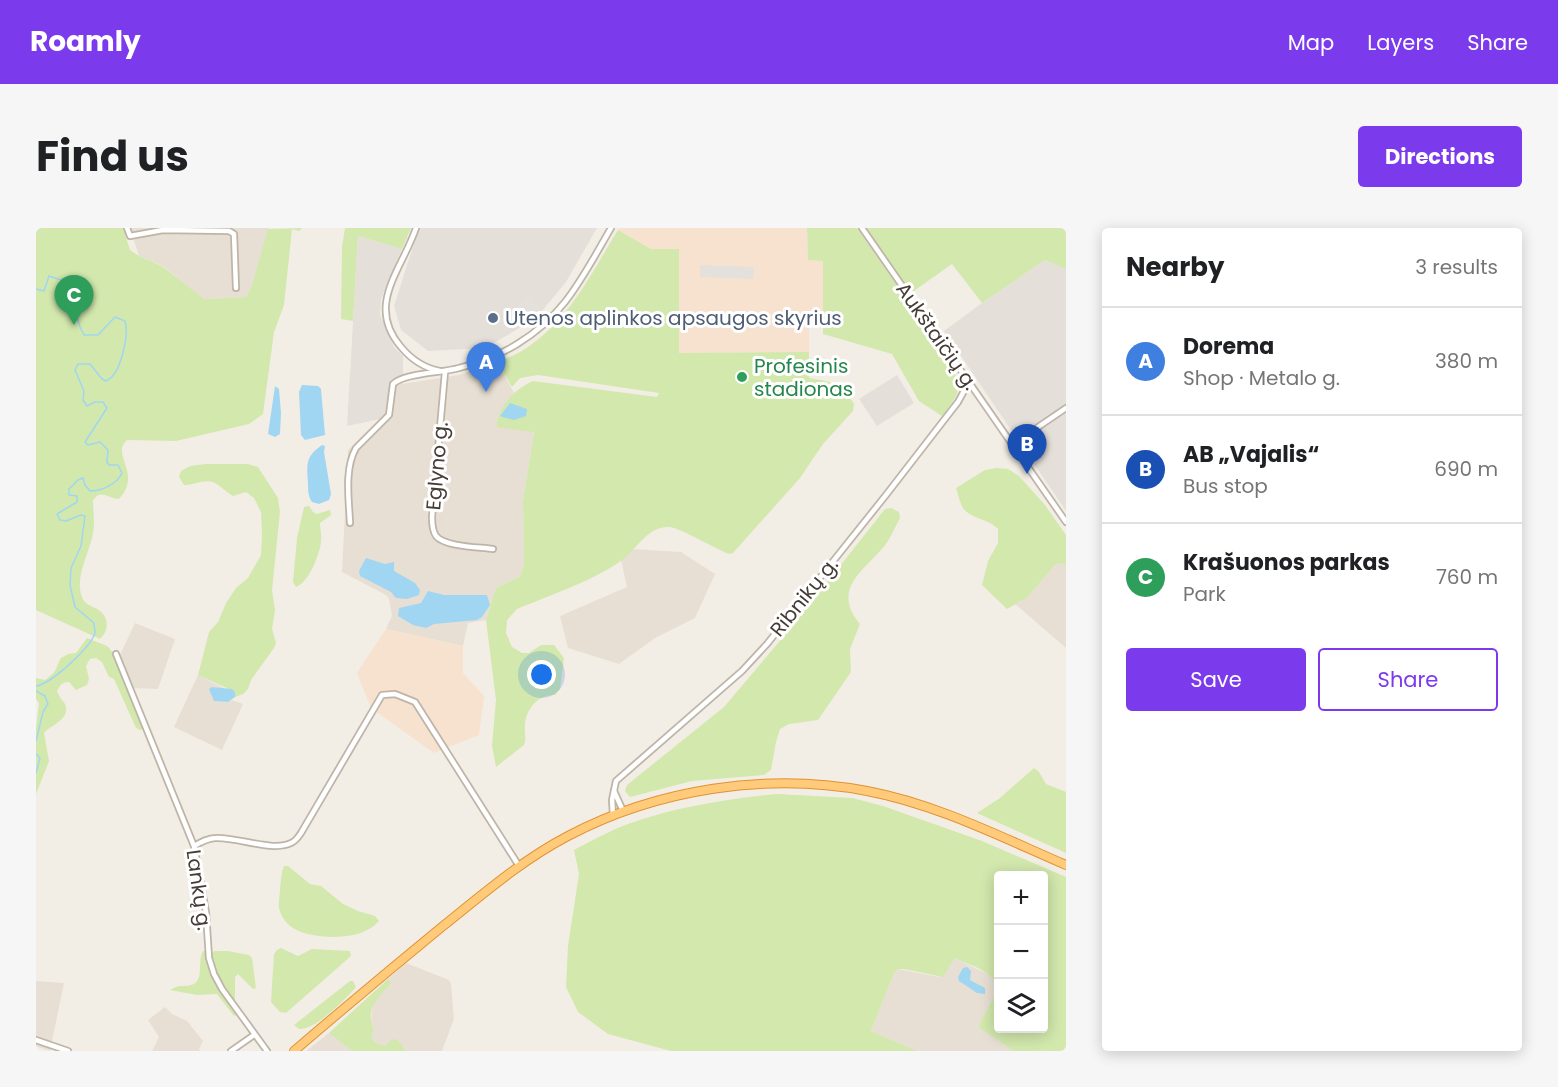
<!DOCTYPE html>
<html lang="en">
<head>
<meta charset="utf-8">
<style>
  :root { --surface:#fff; --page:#f6f6f6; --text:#202124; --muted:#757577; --line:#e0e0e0; --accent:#7c3aed }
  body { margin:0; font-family:Poppins,sans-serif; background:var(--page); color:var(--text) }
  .controls { position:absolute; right:18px; bottom:18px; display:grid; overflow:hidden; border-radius:6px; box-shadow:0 3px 15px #0003 }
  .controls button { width:54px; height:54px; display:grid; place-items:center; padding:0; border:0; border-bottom:2px solid var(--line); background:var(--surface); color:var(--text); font:30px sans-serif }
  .you { position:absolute; left:506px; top:447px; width:21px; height:21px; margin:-15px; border:4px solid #fff; border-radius:50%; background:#1a73e8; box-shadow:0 0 0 9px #1a73e833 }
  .badge { display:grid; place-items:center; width:39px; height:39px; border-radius:50%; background:var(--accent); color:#fff; font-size:20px; font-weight:700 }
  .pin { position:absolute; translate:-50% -50px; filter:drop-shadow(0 2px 3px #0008) }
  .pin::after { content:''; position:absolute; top:32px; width:21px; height:18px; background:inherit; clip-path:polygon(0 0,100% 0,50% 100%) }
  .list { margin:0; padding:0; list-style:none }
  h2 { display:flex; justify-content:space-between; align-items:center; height:78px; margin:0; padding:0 24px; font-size:26px }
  h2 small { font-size:20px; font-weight:400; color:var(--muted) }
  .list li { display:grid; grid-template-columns:39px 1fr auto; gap:18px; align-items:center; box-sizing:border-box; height:108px; padding:0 24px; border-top:2px solid var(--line) }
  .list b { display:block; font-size:22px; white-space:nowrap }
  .list p { margin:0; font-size:20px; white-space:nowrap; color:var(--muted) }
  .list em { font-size:20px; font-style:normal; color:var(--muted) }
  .actions { display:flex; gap:12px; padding:18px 24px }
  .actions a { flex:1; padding:14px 0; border:2px solid var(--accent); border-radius:6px; text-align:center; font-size:21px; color:var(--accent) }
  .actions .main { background:var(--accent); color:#fff }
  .icon { flex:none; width:33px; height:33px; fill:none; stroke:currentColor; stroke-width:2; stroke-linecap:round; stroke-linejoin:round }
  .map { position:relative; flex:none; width:1030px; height:823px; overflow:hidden; border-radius:6px }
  header { display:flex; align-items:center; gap:36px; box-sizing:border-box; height:84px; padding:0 30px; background:var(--accent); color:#fff }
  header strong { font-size:28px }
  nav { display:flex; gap:33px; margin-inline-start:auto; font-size:21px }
  .intro { display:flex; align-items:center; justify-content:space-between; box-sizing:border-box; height:144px; padding:0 36px }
  h1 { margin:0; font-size:42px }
  .button { padding:15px 27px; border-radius:6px; background:var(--accent); color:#fff; font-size:21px; font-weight:700 }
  main { display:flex; gap:36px; padding:0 36px }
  aside { flex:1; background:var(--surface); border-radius:6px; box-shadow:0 3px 15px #0003 }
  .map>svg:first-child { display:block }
</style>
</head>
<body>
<header>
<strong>Roamly</strong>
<nav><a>Map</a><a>Layers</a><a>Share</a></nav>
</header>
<div class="intro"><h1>Find us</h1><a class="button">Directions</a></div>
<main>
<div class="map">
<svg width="1030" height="823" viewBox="0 0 1030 823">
  <rect width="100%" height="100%" fill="#f3eee5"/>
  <g fill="#e7dfd3">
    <path d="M94 0H233L216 57 210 69 167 71 127 38 103 28Z"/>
    <path d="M463 137 478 165 461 190 498 203 487 272 488 338 483 349 460 360 450 392 432 395 427 418 350 401 356 388 353 371 350 367 306 344 312 222 344 191 358 167 360 157 423 147 452 138Z"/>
    <path d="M597 321 645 324 679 346 659 390 619 410 583 436 532 420 524 388 591 359 585 332Z"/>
    <path d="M1026 335 1030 337V420L979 376 992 369 1019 337Z"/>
    <path d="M99 395 139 411 122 461 95 460 84 427Z"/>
    <path d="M162 447 190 461 176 459 181 473 192 474 196 472 207 476 186 522 138 499Z"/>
    <path d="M918 730 954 747 960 753 962 760 942 799 977 823H881L835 803 858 745 862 741 903 749Z"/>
    <path d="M370 735 413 752 415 756 418 791 406 823H370L362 812H357L349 818 338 814 334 809 338 801 335 794 337 774 356 755 352 751Z"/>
    <path d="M0 753 28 755 14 823 0 818Z"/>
    <path d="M129 779 136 786 151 793 167 813 163 821 165 823H116L123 809 112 792Z"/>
    <path d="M293 805 316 823H270Z"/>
  </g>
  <g fill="#f6e2cf">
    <path d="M583 0H771L772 32 787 33V99H773V124L643 125V21H615L582 2Z"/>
    <path d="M350 401 427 418V445L448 468 443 507 398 525 335 480 321 445Z"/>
  </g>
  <g fill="#e5dfda">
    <path d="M383 0H561L530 54 507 82 489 97 449 120 392 123 365 102 358 78Z"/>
    <path d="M322 8 366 21 345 71 344 87 358 119 367 128V156L360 157 358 167 344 191 311 198Z"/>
    <path d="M1009 32 1030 41V283L908 103 946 75Z"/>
    <path d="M861 147 878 175 841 198 823 171Z"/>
  </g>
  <g fill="#d2e8ad" fill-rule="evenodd">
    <path d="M0 0H87L94 22 103 28 126 38 168 71 210 69 216 57 232 1 266 0 263 3 256 1 248 77 238 104 227 186 213 196 140 213 91 212C74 227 107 245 83 271 75 271 69 265 62 267L57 272C57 283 59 294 57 305 54 324 38 350 46 369 49 378 58 378 64 383 74 391 72 404 64 411L0 382Z"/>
    <path d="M309 0H375L366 21 322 8 317 93 305 91 306 19Z"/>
    <path d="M771 0H821L913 132C926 162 926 162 906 188L883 173 856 126 787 106V33L772 32Z"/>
    <path d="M830 0H1030V41L1009 32 946 75 916 36 875 65Z"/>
    <path d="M582 2 615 21H643V125L773 124V150C796 154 806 155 818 176L817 183 787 216 764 250 697 325 693 326C680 321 644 300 634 299 613 298 603 317 590 329 563 351 514 367 481 381L471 392 470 405 476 419 486 425H493L505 417H518L528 430 524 461 519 467C502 466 489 482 489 498 488 505 491 511 488 517L460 539 456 518 460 472 450 392 460 360 483 349 488 338 487 272 498 204 461 199C460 180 480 160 497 153L621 169 623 165 502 147 484 150 476 159 463 137 465 133C473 129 482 126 489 121 533 93 556 44 582 2Z"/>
    <path d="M170 236H212L222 239 242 270 244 284 236 362 239 382 236 401 240 415 238 420 215 452 212 461 207 466 199 469V466L193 461 162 447 173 404 182 394 190 375 200 360 212 350 225 327 226 307 225 284 218 270 210 264 197 268C190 264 184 257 177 254 169 251 157 257 148 257L143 249 145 243 154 238Z"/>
    <path d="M960 240 972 241 983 248 1009 277 1030 307V337L1026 335 1019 337 992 369 971 381 946 357 952 333 962 315V301C953 291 935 291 927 280 924 275 922 266 920 260L949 242Z"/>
    <path d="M273 278 277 284 281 286 294 282 295 287 284 295C284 301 286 308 285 314 283 328 273 354 260 359L257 354 261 310 268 279Z"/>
    <path d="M855 280 863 284 864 290C858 301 853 314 845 322 823 346 797 363 824 396L814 421 815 444 782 492 753 496 744 501 740 514 735 542 728 547 656 553 594 569 589 563 591 557 688 479 759 395 849 281Z"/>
    <path d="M51 410 71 418 75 422 108 501 104 502 100 500 78 451 73 449 66 434 60 430 54 431 50 438 53 451 51 457 40 462 33 454C26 454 24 457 21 463 23 469 26 471 29 476 35 492 14 497 8 505L13 533 0 566V500L3 475 0 471V450L9 452C23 442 18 442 25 430L32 426 40 425Z"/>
    <path d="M998 540 1003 544 1010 556 1030 564V625L941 585 964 570Z"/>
    <path d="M741 566 816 570 847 578 946 613 1030 649V823H977L942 799 962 760C958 743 933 737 918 730L907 749 868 741H862L858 745 835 803 881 823H635L572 806 542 784 530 759 532 718 543 646 538 622C555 613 573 603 592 596 640 579 691 571 741 566ZM963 648H1008V800H963Z"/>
    <path d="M248 638H252L274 656 285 658 307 676 322 683 339 688 343 693C331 706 314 709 296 709 275 708 249 705 243 680 242 675 244 667 244 661 245 654 245 645 248 638Z"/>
    <path d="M245 720 262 728 276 721 314 723 315 728 250 785 244 784 235 774 238 726 241 722Z"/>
    <path d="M167 723H170C174 749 187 766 203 786L198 788 181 766 161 767 134 762C144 755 150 760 158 756 168 750 161 733 167 723Z"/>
    <path d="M178 723H192L213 727 216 730 220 760 217 761 202 746 199 749V775L181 745 176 726Z"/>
    <path d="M352 751 356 755C343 768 328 782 338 801L335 809 338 814 349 818 357 811 362 812 370 823H316L293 805Z"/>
    <path d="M314 753H317L320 759C310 771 278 803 263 801L258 797Z"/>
  </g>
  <g fill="#e4e1dd">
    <path d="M664 37 718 39 717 51 664 49Z"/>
    <path d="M493 67 503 80 491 92 478 81Z"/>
  </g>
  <g fill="#a0d6f1">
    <path d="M266 157 282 158 285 161 289 207 269 212 265 207 263 164Z"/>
    <path d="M239 158 243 161 245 185 244 206 239 209 232 206Z"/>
    <path d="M474 175 491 181 490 188 478 192 466 189 464 188Z"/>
    <path d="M286 217 289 218 288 224 295 266 293 272 283 276 276 274C272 268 272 262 272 255 271 236 269 229 286 217Z"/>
    <path d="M330 330 349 336 358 334V343L379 355 384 362 383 367 371 371 360 370 355 364 324 348 323 343Z"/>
    <path d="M392 363 408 367H451L454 377 446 389 441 392 398 396 390 400 377 397 362 388 363 380 385 375Z"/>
    <path d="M176 459 196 461 199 464V469L192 474 178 473 173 461Z"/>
    <path d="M931 739 935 743 934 752 949 760V766L941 765 923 753 922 749 927 740Z"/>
  </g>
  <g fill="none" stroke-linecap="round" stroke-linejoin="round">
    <g stroke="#a0d6f1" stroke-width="1.5">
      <path d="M0 61 8 63 13 48 31 54 44 99 48 107H62L79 89 89 93C93 107 85 147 70 153L66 151 54 136H42L39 142 48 163 47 172 51 178 59 174H67L71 180 49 214 52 217 64 214 72 222 71 234 73 237H82L86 245C81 256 66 263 54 263L49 257 47 250 42 252 33 261V267L41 268V274L21 286 24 292 30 293 45 287 49 288 45 318 35 340 34 357 39 379 58 395C58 398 59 402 59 405 54 420 15 456 0 458"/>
      <path d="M0 463 9 468 12 476 7 484 0 513"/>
      <path d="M0 526 4 530 0 545"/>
    </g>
    <g stroke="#beb5a8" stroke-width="8">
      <g id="minor">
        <path d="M91 0 94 8 127 2 193 3 198 6 200 60"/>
        <path d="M380 0C366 42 329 77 365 119 375 131 388 140 404 143"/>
        <path d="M826 0 1030 294"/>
        <path d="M409 144 396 289C396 295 396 302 400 308 409 319 443 319 457 321"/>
        <path d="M977 216 1030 180"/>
        <path d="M314 295C313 272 308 241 320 220L353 187 357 156C368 145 406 145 423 140 464 130 502 108 529 74 547 51 561 24 575 0"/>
        <path d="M80 426 158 618 170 684 173 730 178 746 186 761 231 823"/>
        <path d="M578 563 587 583"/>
        <path d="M577 587 576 572 580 553 706 443 731 416 850 267 922 174 928 163 929 150"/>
        <path d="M158 618C165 614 172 610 180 610 201 609 237 624 255 615 260 613 262 609 265 605L346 467 359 466 379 474 483 638"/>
        <path d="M0 812 32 823"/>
        <path d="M195 823 218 807"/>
      </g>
    </g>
    <g stroke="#e09232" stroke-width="10">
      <path id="trunk" d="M258 823C307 781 357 739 407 698 447 666 486 632 532 608 621 561 731 544 831 563 900 576 965 609 1030 637"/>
    </g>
    <use href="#minor" stroke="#fff" stroke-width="4.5"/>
    <use href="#trunk" stroke="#ffcb7b" stroke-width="8"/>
  </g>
  <circle fill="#5c6f8a" stroke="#fff" stroke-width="2" cx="457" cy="90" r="6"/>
  <circle fill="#2e9e5b" stroke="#fff" stroke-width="2" cx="706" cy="149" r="6"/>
  <g text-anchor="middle" stroke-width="6" stroke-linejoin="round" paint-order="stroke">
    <g font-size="20" fill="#4e5e75" stroke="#fff" text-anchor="start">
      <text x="469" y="97">Utenos aplinkos apsaugos skyrius</text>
    </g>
    <g font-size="20" fill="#453d35" stroke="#fff">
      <text transform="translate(901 108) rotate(55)" y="7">Aukštaičių g.</text>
      <text transform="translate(401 238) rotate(-85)" y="7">Eglyno g.</text>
      <text transform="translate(768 369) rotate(-51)" y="7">Ribnikų g.</text>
      <text transform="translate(163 662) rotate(82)" y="7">Lankų g.</text>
    </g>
    <g font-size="20" fill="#27864d" stroke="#fff" text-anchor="start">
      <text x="718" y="145">Profesinis<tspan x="718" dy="23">stadionas</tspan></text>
    </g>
  </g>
</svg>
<div class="controls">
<button>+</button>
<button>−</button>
<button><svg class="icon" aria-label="layers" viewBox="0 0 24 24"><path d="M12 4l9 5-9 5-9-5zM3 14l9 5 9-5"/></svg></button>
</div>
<div class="you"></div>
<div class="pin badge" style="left:450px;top:164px;background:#3f7fe0">A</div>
<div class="pin badge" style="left:991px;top:246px;background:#1a4fb4">B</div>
<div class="pin badge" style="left:38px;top:97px;background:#2e9e5b">C</div>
</div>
<aside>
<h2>Nearby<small>3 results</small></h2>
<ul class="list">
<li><span class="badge" style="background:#3f7fe0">A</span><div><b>Dorema</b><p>Shop · Metalo g.</p></div><em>380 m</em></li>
<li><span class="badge" style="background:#1a4fb4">B</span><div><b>AB „Vajalis“</b><p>Bus stop</p></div><em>690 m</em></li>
<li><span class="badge" style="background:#2e9e5b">C</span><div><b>Krašuonos parkas</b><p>Park</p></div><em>760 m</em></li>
</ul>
<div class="actions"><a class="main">Save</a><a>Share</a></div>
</aside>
</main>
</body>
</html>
